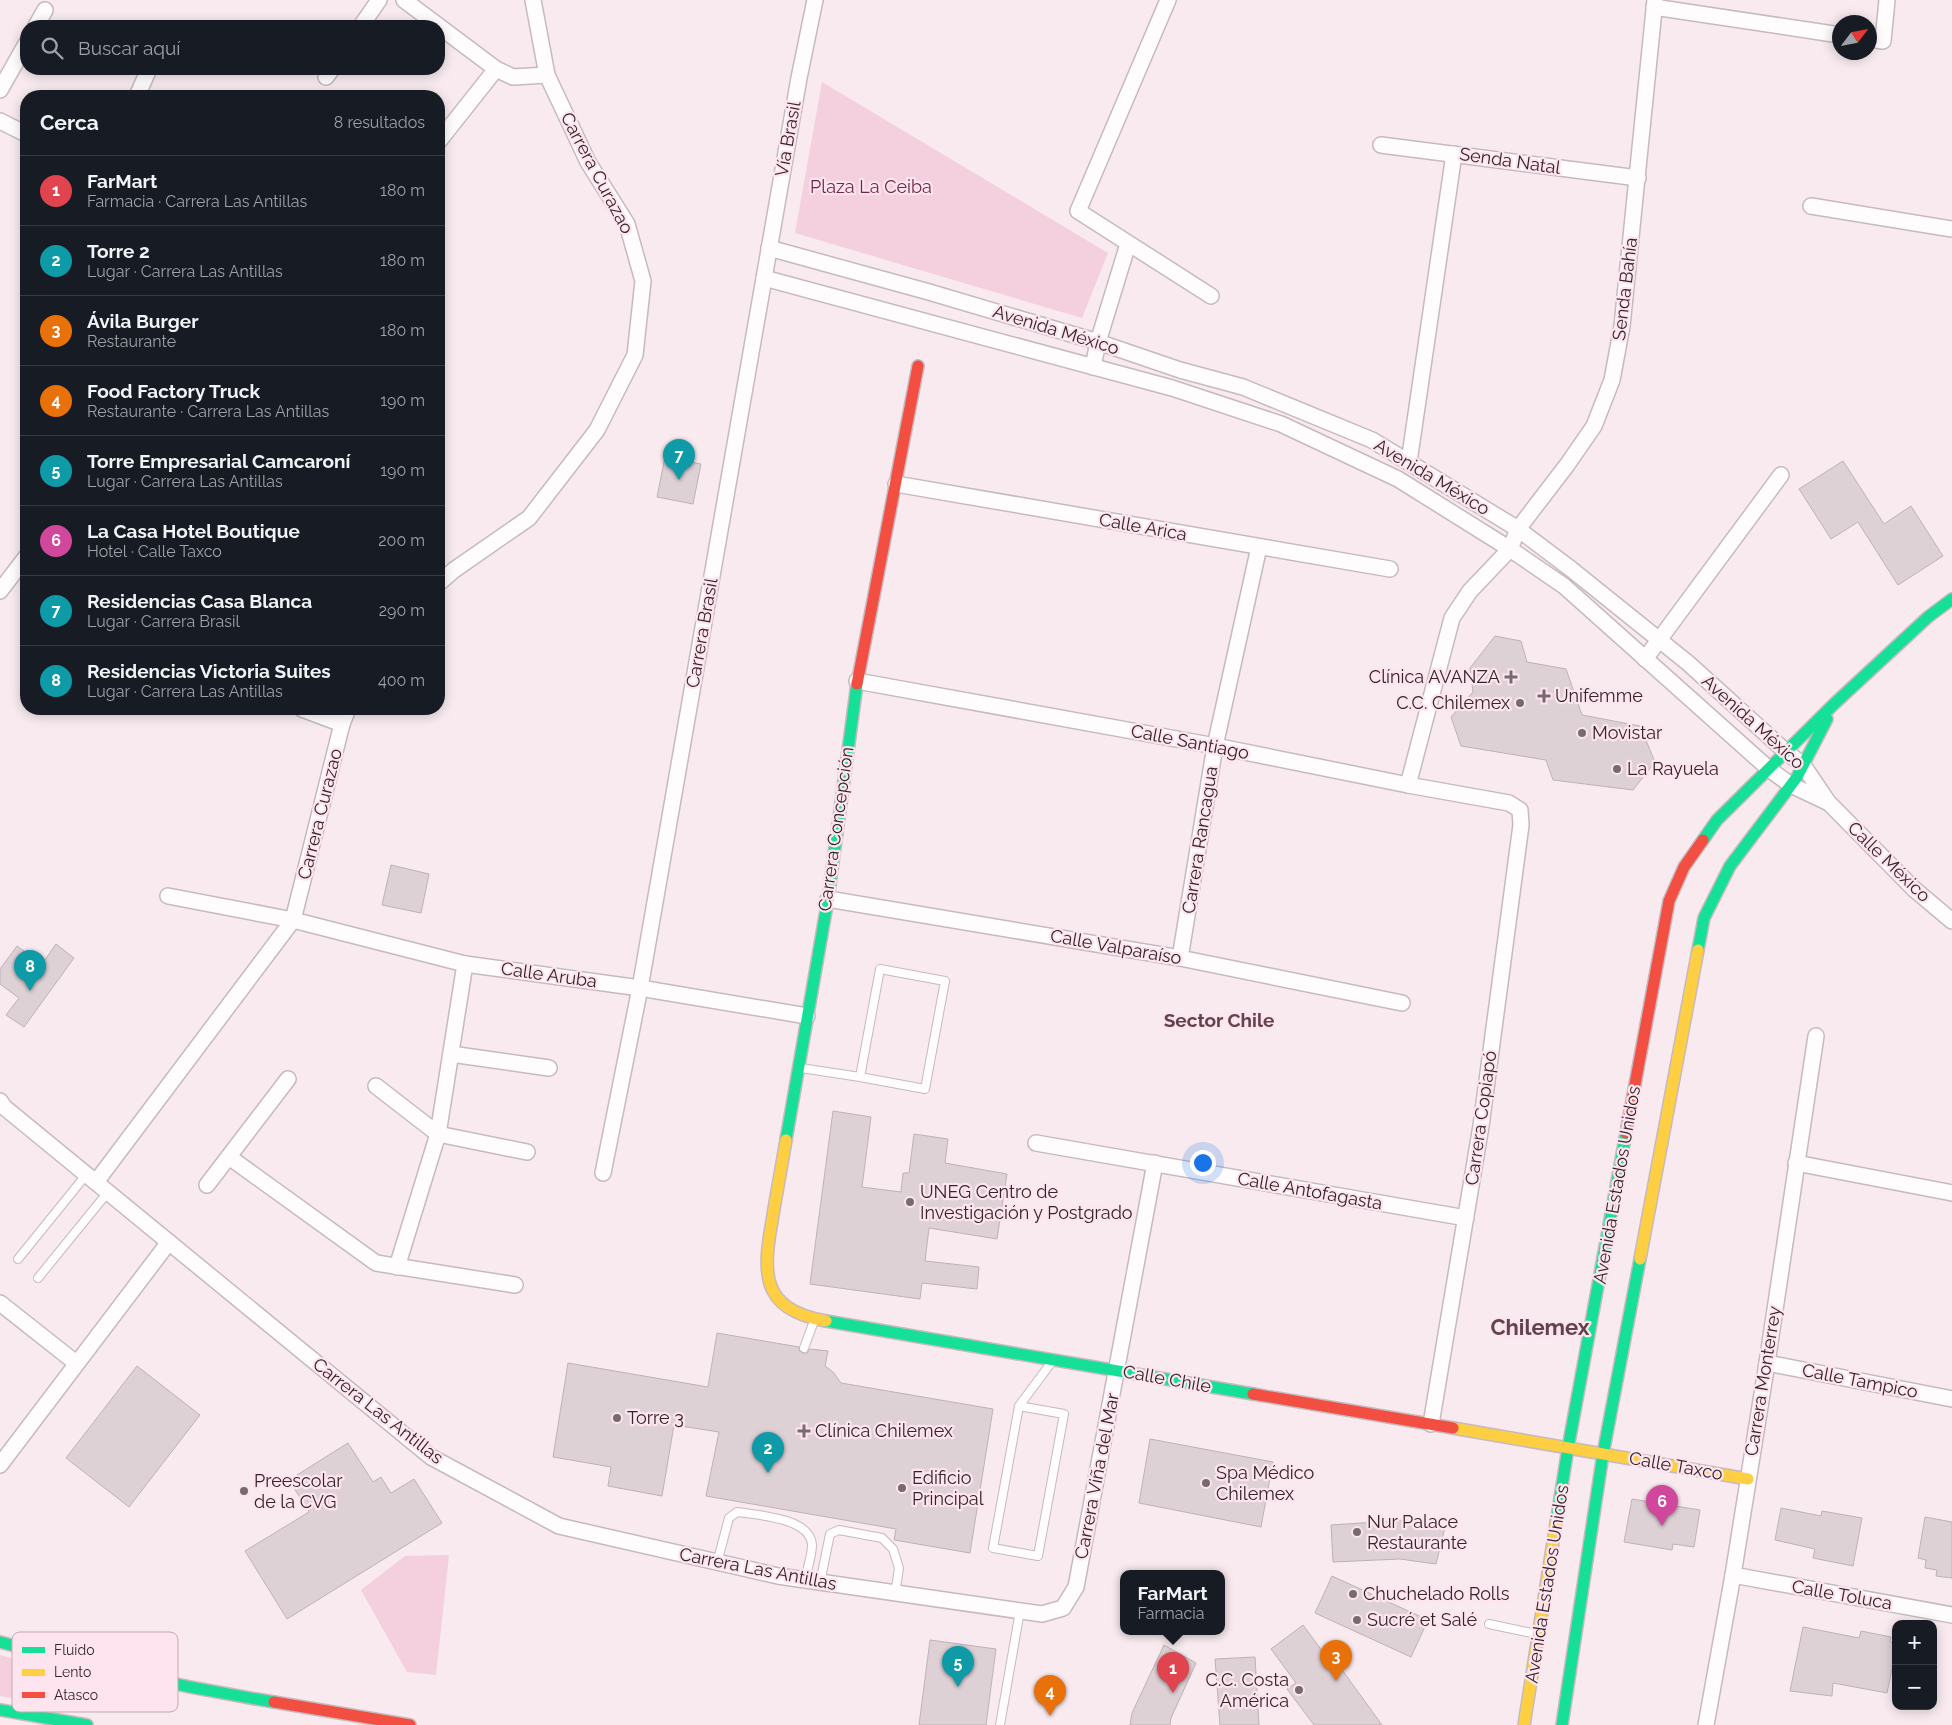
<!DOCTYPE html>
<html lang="es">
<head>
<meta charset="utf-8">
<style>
  :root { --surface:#171b24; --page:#242831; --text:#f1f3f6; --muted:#9ea1a6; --line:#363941; --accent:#ea580c }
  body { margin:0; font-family:Raleway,sans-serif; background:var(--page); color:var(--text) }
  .controls { position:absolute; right:15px; bottom:15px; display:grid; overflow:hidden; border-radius:10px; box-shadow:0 2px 12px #0003 }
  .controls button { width:45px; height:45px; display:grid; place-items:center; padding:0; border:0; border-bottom:1px solid var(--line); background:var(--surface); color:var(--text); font:25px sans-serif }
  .compass { position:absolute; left:1832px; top:15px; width:45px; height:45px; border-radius:50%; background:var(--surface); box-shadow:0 2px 12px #0003; rotate:58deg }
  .you { position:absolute; left:1202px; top:1162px; width:18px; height:18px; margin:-12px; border:4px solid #fff; border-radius:50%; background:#1a73e8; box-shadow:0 0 0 8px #1a73e833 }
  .badge { display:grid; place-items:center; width:32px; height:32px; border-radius:50%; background:var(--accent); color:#fff; font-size:16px; font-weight:700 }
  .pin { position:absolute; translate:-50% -41px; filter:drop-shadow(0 1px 2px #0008) }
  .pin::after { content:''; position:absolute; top:26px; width:18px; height:15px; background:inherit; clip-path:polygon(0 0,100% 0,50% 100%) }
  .popup { position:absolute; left:1120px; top:1570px; width:105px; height:65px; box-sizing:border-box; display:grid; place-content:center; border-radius:10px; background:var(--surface); filter:drop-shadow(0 1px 4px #0005); font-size:16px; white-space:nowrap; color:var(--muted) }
  .popup b { font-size:19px; color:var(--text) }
  .popup::after { content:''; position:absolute; left:50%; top:100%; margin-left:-10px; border:10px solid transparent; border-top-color:var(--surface) }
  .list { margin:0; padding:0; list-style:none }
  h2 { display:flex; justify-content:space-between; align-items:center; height:65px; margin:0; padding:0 20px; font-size:21px }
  h2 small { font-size:16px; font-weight:400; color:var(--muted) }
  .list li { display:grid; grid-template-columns:32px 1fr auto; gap:15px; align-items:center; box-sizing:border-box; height:70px; padding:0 20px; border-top:1px solid var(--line) }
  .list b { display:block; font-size:19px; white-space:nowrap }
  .list p { margin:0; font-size:16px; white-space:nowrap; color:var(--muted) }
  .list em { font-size:16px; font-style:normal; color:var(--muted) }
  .icon { flex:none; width:28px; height:28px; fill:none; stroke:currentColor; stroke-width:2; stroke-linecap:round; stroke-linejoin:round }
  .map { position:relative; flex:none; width:1952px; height:1725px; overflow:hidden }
  .search { position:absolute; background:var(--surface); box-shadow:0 2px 12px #0003; left:20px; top:20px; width:425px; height:55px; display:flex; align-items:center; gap:12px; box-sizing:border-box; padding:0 18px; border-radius:20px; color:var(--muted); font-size:19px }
  .panel { position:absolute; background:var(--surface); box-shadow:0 2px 12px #0003; left:20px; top:90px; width:425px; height:625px; border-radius:20px }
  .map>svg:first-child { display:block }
</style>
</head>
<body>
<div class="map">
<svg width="1952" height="1725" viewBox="0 0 1952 1725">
  <rect width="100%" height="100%" fill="#f8eaef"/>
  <g fill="#f4cfdd">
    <path d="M822 82 1108 253 1082 318 795 233Z"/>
    <path d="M449 1555 436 1675 407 1672 361 1590 405 1556Z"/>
    <path d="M0 1655 62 1672 56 1705 0 1696Z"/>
  </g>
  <g fill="#ded1d6" stroke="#bfb2b7">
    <path d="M665 457 701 464 693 504 657 497Z"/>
    <path d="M1843 461 1884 524 1911 506 1943 556 1898 585 1858 522 1831 539 1799 489Z"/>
    <path d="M1495 636 1521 641 1527 662 1566 669 1582 715 1640 726 1655 762 1633 790 1553 780 1546 760 1461 746 1451 717 1473 692 1470 668Z"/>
    <path d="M391 865 429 874 421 913 382 905Z"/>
    <path d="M56 944 74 958 24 1027 6 1015 19 998 0 984V969L17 946 42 964Z"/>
    <path d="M833 1111 871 1117 862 1187 901 1192 903 1173H909L914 1134 948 1139 945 1163 1007 1174 997 1239 929 1228 925 1261 979 1267 977 1289 922 1283 920 1299 810 1284Z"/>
    <path d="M717 1333 799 1347V1351L803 1353H807L810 1349 828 1351 825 1366 833 1372 841 1383 993 1409 970 1553 894 1540 896 1529 706 1496 719 1432 674 1425 662 1496 608 1486 611 1467 553 1457 568 1363 708 1387Z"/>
    <path d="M137 1366 200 1415 129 1507 66 1458Z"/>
    <path d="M1150 1439 1273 1462 1261 1527 1139 1503Z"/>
    <path d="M348 1443 373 1482 381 1477 391 1493 414 1479 442 1523 287 1619 245 1551 309 1512 289 1480Z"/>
    <path d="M1632 1499 1700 1510 1694 1547 1673 1544 1672 1550 1624 1542Z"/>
    <path d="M1781 1508 1821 1516 1822 1511 1862 1518 1853 1566 1813 1558 1815 1549 1775 1540Z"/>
    <path d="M1925 1517 1952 1522V1578L1936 1576 1937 1570 1925 1568 1926 1560 1918 1558Z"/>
    <path d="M1406 1520 1445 1527 1436 1564 1400 1559 1333 1562 1331 1525Z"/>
    <path d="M1332 1576 1428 1620 1411 1657 1315 1613Z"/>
    <path d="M1303 1625 1328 1659 1332 1656 1382 1725H1314L1287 1689 1296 1683 1271 1649Z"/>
    <path d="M1803 1627 1859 1638 1861 1631 1891 1637 1890 1642 1896 1643V1650L1887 1693 1833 1683 1832 1696 1790 1691Z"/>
    <path d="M930 1640 996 1649 986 1725H919Z"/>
    <path d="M1164 1645 1196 1663 1171 1718 1170 1725H1130L1132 1713Z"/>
    <path d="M1255 1657 1259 1725H1220L1215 1659Z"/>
  </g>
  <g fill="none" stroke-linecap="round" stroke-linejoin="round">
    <g stroke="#c6babf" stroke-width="10">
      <g id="lane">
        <path d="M801 1068 860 1077 925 1089 945 981 880 969 860 1077"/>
        <path d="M18 1259 86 1175"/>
        <path d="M38 1278 108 1192"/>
        <path d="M804 1348 814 1321"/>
        <path d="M1019 1406 1064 1414 1038 1556 993 1548 1019 1406 1051 1363"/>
        <path d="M717 1563 729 1518 737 1512C757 1515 811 1518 812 1545 812 1556 807 1569 805 1580"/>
        <path d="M820 1583 830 1534 839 1530 882 1538 893 1549 899 1568 895 1594"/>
        <path d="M1489 1624 1536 1634"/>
        <path d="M1000 1725 1020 1611"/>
      </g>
    </g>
    <g stroke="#c6babf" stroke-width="18">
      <g id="street">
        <path d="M404 0 496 69 513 77 547 75"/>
        <path d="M1168 0 1078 211 1211 296"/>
        <path d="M1654 7 1840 35"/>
        <path d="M36 26 45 10"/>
        <path d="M361 26 379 0"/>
        <path d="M1870 39 1883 41 1887 0"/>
        <path d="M326 77 332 69"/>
        <path d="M0 90 26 44"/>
        <path d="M137 96 149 69"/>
        <path d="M0 121 26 134"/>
        <path d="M439 141 496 69"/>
        <path d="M1381 145 1638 178"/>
        <path d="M1811 206 1952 229"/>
        <path d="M769 248 929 292 1098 342 1180 370 1243 387 1372 440 1518 529 1571 569 1688 663 1785 751 1803 765 1828 802 1914 889 1952 921"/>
        <path d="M764 278 1172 388 1281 424 1398 479 1510 549 1564 586 1769 769 1791 785 1827 802"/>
        <path d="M1093 367 1098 342 1128 244"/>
        <path d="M1409 462 1454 154"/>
        <path d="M896 484 1390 569"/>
        <path d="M439 583 454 570 529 518 597 430 635 355 643 281 627 224 588 162 547 75 533 0"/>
        <path d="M0 591 26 557"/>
        <path d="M1645 659 1781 475"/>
        <path d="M857 681 1215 746 1408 785 1509 803 1520 810 1521 825 1481 1126 1431 1424"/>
        <path d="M302 709 342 724"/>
        <path d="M1408 785 1452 618 1470 591 1510 549 1518 529 1567 465 1594 426 1612 380 1622 326 1655 0"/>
        <path d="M168 896 293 920 465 964 640 988 807 1016"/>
        <path d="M828 899 1180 958 1402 1003"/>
        <path d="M1180 958 1215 746 1259 547"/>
        <path d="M451 1054 549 1068"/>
        <path d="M376 1086 438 1134 527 1152"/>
        <path d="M0 1101 4 1107 431 1457 559 1526 778 1576 1042 1614 1063 1608 1076 1587 1155 1163"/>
        <path d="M1036 1143 1466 1218"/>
        <path d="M229 1157 376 1263 515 1285"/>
        <path d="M1796 1163 1952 1193"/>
        <path d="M603 1173 640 988 799 78 815 0"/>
        <path d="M96 1182 293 920 342 724 348 709"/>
        <path d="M207 1185 288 1079"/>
        <path d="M397 1267 438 1134 465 964"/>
        <path d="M0 1303 76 1363"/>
        <path d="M1767 1363 1952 1399"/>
        <path d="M0 1465 169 1242"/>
        <path d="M1733 1575 1952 1615"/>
        <path d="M1706 1725 1733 1575 1767 1363 1816 1036"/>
      </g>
    </g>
    <g stroke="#c6babf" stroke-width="14">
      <g id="fast">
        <path d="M1703 840 1717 820 1834 704 1928 617 1952 599"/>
        <path d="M1698 950 1704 918 1730 866 1797 777 1827 719"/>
        <path d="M786 1140 828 899 857 684"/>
        <path d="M826 1321 1253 1394"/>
        <path d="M1557 1517 1568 1448 1626 1133"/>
        <path d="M0 1642C90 1667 181 1687 274 1702"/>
        <path d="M0 1710 87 1725"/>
        <path d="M1562 1725 1603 1454 1640 1259"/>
      </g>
    </g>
    <g stroke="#c6babf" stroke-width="14">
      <g id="slow">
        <path d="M786 1140C782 1165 777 1190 773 1215 763 1271 758 1309 826 1321"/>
        <path d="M1640 1259 1698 950"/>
        <path d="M1453 1428 1748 1479"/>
        <path d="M1524 1725 1557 1517"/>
      </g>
    </g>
    <g stroke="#c6babf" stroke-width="14">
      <g id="jam">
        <path d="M857 684 918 366"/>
        <path d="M1626 1133 1669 901 1684 867 1703 840"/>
        <path d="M1253 1394 1453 1428"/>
        <path d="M274 1702 410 1725"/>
      </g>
    </g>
    <use href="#lane" stroke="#fefcfd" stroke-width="8"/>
    <use href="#street" stroke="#fefcfd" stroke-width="15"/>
    <use href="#fast" stroke="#16e098" stroke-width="11"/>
    <use href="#slow" stroke="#ffcf43" stroke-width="11"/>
    <use href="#jam" stroke="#f24e42" stroke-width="11"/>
  </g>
  <g fill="#776b70" stroke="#fee4ee" stroke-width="2">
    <path d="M1508.5 669.5h5v5h5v5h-5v5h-5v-5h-5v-5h5z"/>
    <path d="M1541.5 688.5h5v5h5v5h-5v5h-5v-5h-5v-5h5z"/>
    <circle cx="1520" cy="703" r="5"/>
    <circle cx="1582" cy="733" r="5"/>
    <circle cx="1617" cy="769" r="5"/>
    <circle cx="910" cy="1202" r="5"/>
    <circle cx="617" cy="1418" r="5"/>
    <path d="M801.5 1423.5h5v5h5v5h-5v5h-5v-5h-5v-5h5z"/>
    <circle cx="1206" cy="1483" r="5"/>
    <circle cx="902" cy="1488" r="5"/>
    <circle cx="244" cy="1491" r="5"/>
    <circle cx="1357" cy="1532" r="5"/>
    <circle cx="1353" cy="1594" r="5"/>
    <circle cx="1357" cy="1620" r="5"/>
    <circle cx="1299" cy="1690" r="5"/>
  </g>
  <g text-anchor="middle" stroke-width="4.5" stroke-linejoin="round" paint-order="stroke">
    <g font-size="18" fill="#32262b" stroke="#fee4ee">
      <text transform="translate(788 139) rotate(-80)" y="6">Vía Brasil</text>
      <text transform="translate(1510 161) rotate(8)" y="6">Senda Natal</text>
      <text transform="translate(597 173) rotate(62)" y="6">Carrera Curazao</text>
      <text transform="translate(1625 289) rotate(-83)" y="6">Senda Bahía</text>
      <text transform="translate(1056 330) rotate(17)" y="6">Avenida México</text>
      <text transform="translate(1432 477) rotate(31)" y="6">Avenida México</text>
      <text transform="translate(1143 527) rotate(10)" y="6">Calle Arica</text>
      <text transform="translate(702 633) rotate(-80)" y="6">Carrera Brasil</text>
      <text transform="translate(1753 722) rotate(42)" y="6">Avenida México</text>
      <text transform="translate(1190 742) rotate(11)" y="6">Calle Santiago</text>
      <text transform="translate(320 814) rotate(-76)" y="6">Carrera Curazao</text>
      <text transform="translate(836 829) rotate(-82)" y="6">Carrera Concepción</text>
      <text transform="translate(1200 840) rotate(-81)" y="6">Carrera Rancagua</text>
      <text transform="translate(1889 862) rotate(44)" y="6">Calle México</text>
      <text transform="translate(1116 947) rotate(10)" y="6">Calle Valparaíso</text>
      <text transform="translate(549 975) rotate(8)" y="6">Calle Aruba</text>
      <text transform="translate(1481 1118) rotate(-82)" y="6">Carrera Copiapó</text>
      <text transform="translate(1617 1185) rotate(-80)" y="6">Avenida Estados Unidos</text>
      <text transform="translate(1310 1191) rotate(10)" y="6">Calle Antofagasta</text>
      <text transform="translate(1167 1379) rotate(10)" y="6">Calle Chile</text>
      <text transform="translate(1763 1381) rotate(-81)" y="6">Carrera Monterrey</text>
      <text transform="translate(1860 1381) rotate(11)" y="6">Calle Tampico</text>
      <text transform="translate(378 1411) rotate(38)" y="6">Carrera Las Antillas</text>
      <text transform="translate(1676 1466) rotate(10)" y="6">Calle Taxco</text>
      <text transform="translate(1097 1476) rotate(-79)" y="6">Carrera Viña del Mar</text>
      <text transform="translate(758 1569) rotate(11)" y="6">Carrera Las Antillas</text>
      <text transform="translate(1547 1584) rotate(-81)" y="6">Avenida Estados Unidos</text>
      <text transform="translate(1842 1595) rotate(10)" y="6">Calle Toluca</text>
    </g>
    <g font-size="18" fill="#70264a" stroke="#fee4ee">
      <text x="871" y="193">Plaza La Ceiba</text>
    </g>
    <g font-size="18" fill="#32262b" stroke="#fee4ee" text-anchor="start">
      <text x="1500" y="683" text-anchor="end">Clínica AVANZA</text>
      <text x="1555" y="702">Unifemme</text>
      <text x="1510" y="709" text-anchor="end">C.C. Chilemex</text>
      <text x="1592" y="739">Movistar</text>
      <text x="1627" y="775">La Rayuela</text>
      <text x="920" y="1198">UNEG Centro de<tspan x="920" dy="21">Investigación y Postgrado</tspan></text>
      <text x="627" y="1424">Torre 3</text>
      <text x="815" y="1437">Clínica Chilemex</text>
      <text x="1216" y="1479">Spa Médico<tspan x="1216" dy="21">Chilemex</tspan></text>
      <text x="912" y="1484">Edificio<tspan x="912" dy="21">Principal</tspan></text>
      <text x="254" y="1487">Preescolar<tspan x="254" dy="21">de la CVG</tspan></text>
      <text x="1367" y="1528">Nur Palace<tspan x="1367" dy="21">Restaurante</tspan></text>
      <text x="1363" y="1600">Chuchelado Rolls</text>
      <text x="1367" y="1626">Sucré et Salé</text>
      <text x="1289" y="1686" text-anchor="end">C.C. Costa<tspan x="1289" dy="21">América</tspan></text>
    </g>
    <g font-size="19" font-weight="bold" fill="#5f444f" stroke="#fee4ee">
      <text x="1219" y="1027">Sector Chile</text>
    </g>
    <g font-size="22" font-weight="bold" fill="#5f444f" stroke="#fee4ee">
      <text x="1540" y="1335">Chilemex</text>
    </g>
  </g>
  <rect x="12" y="1632" width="166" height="80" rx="8" fill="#fee4ee" stroke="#c1abb4" stroke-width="1"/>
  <rect x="22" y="1647" width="23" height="6" fill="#16e098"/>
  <rect x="22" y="1669" width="23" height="7" fill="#ffcf43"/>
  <rect x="22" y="1692" width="23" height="6" fill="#f24e42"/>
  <g font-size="14" fill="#32262b">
    <text x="54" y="1655">Fluido</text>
    <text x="54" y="1677">Lento</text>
    <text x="54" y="1700">Atasco</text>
  </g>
</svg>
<div class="controls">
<button>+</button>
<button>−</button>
</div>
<svg class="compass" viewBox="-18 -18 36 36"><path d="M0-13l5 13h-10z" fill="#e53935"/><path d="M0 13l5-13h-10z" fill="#9ea1a6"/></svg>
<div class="you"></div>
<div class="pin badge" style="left:1173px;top:1693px;background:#e0444e">1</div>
<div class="popup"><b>FarMart</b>Farmacia</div>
<div class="pin badge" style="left:768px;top:1473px;background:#0f9aa8">2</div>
<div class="pin badge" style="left:1336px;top:1681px;background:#e8710a">3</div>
<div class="pin badge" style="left:1050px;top:1716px;background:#e8710a">4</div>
<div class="pin badge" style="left:958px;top:1687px;background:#0f9aa8">5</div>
<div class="pin badge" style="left:1662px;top:1526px;background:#d1479c">6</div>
<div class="pin badge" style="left:679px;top:480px;background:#0f9aa8">7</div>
<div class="pin badge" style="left:30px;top:991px;background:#0f9aa8">8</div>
<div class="search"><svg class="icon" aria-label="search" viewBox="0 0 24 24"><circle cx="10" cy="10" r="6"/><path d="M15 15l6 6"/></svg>Buscar aquí</div>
<section class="panel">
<h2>Cerca<small>8 resultados</small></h2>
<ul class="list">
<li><span class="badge" style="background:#e0444e">1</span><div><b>FarMart</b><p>Farmacia · Carrera Las Antillas</p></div><em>180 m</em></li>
<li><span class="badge" style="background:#0f9aa8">2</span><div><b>Torre 2</b><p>Lugar · Carrera Las Antillas</p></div><em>180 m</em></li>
<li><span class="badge" style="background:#e8710a">3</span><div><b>Ávila Burger</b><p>Restaurante</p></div><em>180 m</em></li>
<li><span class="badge" style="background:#e8710a">4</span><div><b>Food Factory Truck</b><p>Restaurante · Carrera Las Antillas</p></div><em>190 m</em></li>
<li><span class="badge" style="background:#0f9aa8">5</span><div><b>Torre Empresarial Camcaroní</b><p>Lugar · Carrera Las Antillas</p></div><em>190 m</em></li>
<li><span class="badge" style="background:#d1479c">6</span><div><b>La Casa Hotel Boutique</b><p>Hotel · Calle Taxco</p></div><em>200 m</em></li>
<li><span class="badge" style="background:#0f9aa8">7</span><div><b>Residencias Casa Blanca</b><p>Lugar · Carrera Brasil</p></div><em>290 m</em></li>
<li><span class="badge" style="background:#0f9aa8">8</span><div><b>Residencias Victoria Suites</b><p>Lugar · Carrera Las Antillas</p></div><em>400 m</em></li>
</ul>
</section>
</div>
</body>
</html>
